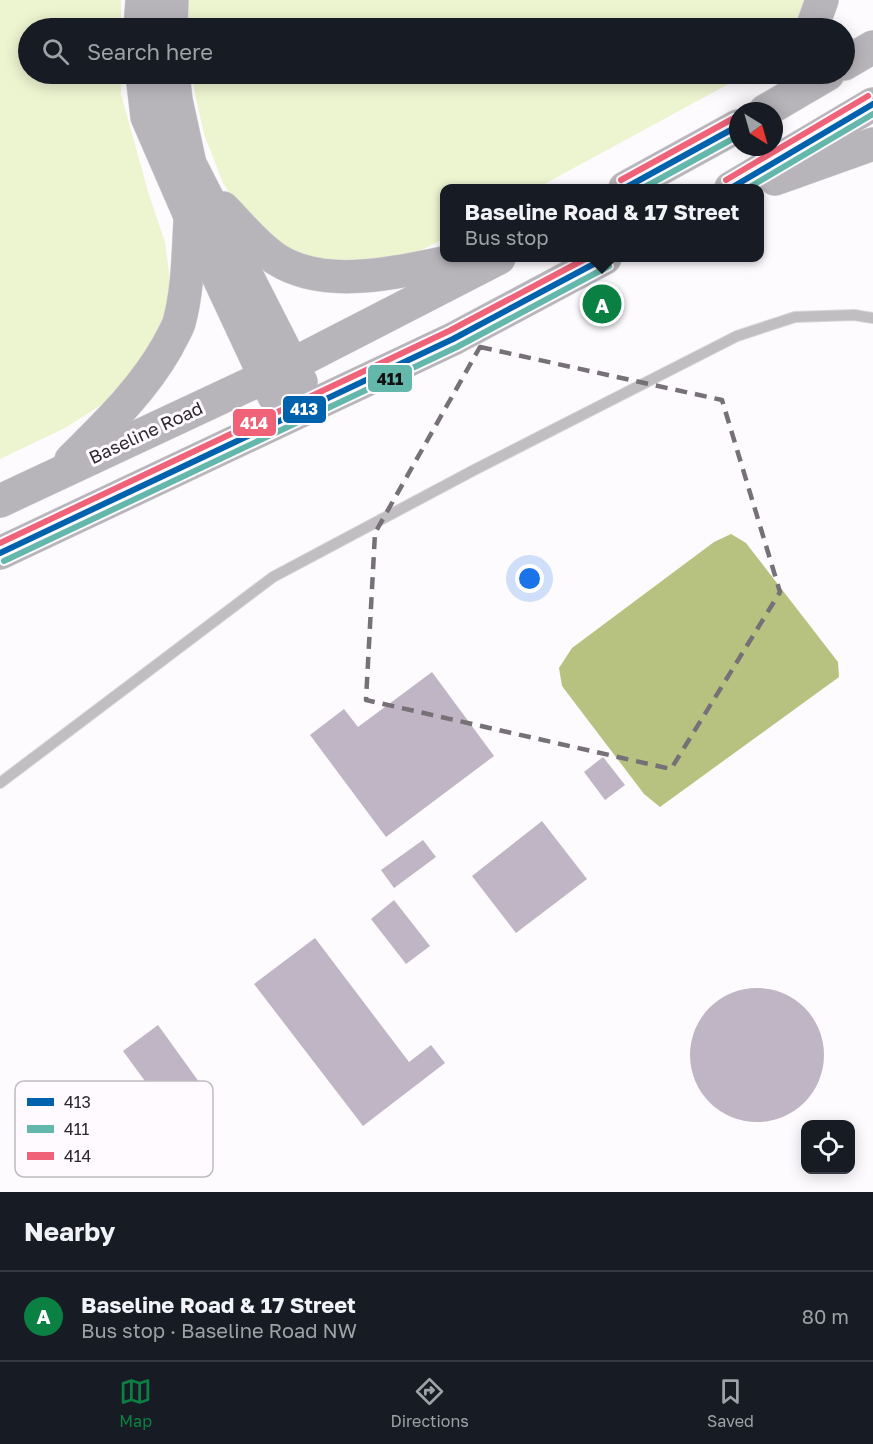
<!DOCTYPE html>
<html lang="en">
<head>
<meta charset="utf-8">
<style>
  :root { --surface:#171b24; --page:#20242c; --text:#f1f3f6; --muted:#9ea1a6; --line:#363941; --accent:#0b8043 }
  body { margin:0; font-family:"Golos Text",sans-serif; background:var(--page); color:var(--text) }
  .controls { position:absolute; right:18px; bottom:18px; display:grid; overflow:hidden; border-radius:12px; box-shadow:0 3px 15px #0003 }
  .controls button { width:54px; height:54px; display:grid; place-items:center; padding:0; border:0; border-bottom:2px solid var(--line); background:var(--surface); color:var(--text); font:30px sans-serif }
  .compass { position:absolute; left:729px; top:102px; width:54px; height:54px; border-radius:50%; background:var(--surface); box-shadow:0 3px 15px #0003; rotate:143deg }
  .you { position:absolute; left:530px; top:579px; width:21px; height:21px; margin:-15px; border:4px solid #fff; border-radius:50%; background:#1a73e8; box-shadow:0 0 0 9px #1a73e833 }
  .badge { display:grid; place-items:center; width:39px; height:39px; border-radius:50%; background:var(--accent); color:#fff; font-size:20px; font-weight:700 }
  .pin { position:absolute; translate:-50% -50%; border:3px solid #fff; box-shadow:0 2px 6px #0006 }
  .popup { position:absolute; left:440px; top:184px; width:324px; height:78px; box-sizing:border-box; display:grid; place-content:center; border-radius:12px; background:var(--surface); filter:drop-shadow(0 2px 4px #0005); font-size:20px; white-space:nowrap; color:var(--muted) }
  .popup b { font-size:22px; color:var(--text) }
  .popup::after { content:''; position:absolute; left:50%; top:100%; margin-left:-12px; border:12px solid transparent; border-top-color:var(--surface) }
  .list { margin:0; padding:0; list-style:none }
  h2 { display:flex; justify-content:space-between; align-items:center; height:78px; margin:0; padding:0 24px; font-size:26px }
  h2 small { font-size:20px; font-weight:400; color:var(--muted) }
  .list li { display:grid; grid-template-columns:39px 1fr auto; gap:18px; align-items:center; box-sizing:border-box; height:90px; padding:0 24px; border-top:2px solid var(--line) }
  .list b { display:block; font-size:22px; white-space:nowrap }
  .list p { margin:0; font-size:20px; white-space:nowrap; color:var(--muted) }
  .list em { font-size:20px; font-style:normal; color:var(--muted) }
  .icon { flex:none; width:33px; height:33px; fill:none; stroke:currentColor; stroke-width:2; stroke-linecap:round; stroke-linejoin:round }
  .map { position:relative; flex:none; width:873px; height:1192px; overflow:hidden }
  .search { position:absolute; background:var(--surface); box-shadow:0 3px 15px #0003; left:18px; right:18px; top:18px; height:66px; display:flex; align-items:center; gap:15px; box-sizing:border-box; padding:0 21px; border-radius:33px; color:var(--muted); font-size:22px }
  .sheet { height:168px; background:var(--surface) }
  nav { display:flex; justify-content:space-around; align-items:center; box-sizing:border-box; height:84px; border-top:2px solid var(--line); background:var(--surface); font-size:16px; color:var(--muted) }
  nav a { display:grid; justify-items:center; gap:3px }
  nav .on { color:var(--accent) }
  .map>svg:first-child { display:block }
</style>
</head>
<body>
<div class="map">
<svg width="873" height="1192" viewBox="0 0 873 1192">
  <rect width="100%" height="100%" fill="#fdfbfe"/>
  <g fill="#edf4d0">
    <path d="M0 0H121V28H28V74H121V94L149 195 165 242 172 295 168 326 125 390 65 428 0 459Z"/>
    <path d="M189 0H809L798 28H188Z"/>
    <path d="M192 74H747L537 188H444V239L405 258 378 267 292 255 236 204 223 183 204 134 195 94Z"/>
  </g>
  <path fill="#b8c280" d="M731 534 746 543 838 662 839 677 660 807 644 794 562 686 559 668 572 648 714 542Z"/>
  <g fill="#c0b5c4">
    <path d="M432 672 494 756 386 837 310 735 344 709 358 727Z"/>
    <path d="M603 757 625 785 605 800 584 772Z"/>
    <path d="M542 821 587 879 516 933 472 876Z"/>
    <path d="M423 840 436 857 394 888 381 870Z"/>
    <path d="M394 900 430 946 406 964 371 919Z"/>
    <path d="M315 938 409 1062 431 1045 445 1063 363 1126 254 984Z"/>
    <circle cx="757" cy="1055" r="67"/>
    <path d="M158 1025 199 1082 164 1107 123 1051Z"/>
  </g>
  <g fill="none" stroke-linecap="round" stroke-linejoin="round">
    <g stroke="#d8d6d8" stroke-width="12">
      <path id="lane" d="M0 783 273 577 476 469 737 336 795 317 854 315 873 318"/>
    </g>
    <g stroke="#d8d6d8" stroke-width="34">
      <g id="primary">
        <path d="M140 28 142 0"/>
        <path d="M171 28 172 0"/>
        <path d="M812 28 822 0"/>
        <path d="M844 64 873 47"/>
        <path d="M142 74 147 117 190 216 274 396"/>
        <path d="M173 74 176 100 190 164 301 382"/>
        <path d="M765 111 828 74"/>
        <path d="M775 179 873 144"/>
        <path d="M625 188 738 126"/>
        <path d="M731 188 873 104"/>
        <path d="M223 208C240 225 256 246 276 259 331 294 410 268 469 258"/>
        <path d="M71 460C106 425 142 391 167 347 171 339 176 331 179 323 188 290 188 255 190 221"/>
        <path d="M0 501 293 364 499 258"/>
        <path d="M0 553 453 339 605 258"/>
      </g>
    </g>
    <use href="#lane" stroke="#c1bec2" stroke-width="10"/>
    <use href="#primary" stroke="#b8b5ba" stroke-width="33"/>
    <g stroke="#fefaff" stroke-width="10">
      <g id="bus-1">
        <path d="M625 188 738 126"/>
        <path d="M731 188 873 104"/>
        <path d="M0 553 453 339 605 258"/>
      </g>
    </g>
    <g stroke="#fefaff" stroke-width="10">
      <g id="bus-2">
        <path d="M643 188 738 136"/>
        <path d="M748 188 873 114"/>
        <path d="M4 561 457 347 609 266"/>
      </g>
    </g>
    <g stroke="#fefaff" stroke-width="10">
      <g id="bus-3">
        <path d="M621 180 734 118"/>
        <path d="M726 180 868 96"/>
        <path d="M0 543 449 331 587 258"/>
      </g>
    </g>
    <use href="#bus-1" stroke="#0062ad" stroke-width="6"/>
    <use href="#bus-2" stroke="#63b7ab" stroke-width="6"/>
    <use href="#bus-3" stroke="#ef6278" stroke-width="6"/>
  </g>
  <path fill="none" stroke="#767177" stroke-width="4.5" stroke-dasharray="12 8" stroke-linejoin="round" d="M480 347 722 400 780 592 671 769 366 700 375 533Z"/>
  <g text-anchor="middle" stroke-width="6" stroke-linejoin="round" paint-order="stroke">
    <g font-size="18" fill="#2d272f" stroke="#fefaff">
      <text transform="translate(146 433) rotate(-25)" y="6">Baseline Road</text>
    </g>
  </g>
  <rect x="15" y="1081" width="198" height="96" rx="9" fill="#fefaff" stroke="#bfbbc1" stroke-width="1.5"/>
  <rect x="27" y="1098" width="27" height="8" fill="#0062ad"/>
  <rect x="27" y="1125" width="27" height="8" fill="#63b7ab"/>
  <rect x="27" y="1152" width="27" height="8" fill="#ef6278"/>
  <g font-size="16" fill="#2d272f">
    <text x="64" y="1108">413</text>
    <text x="64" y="1135">411</text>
    <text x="64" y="1162">414</text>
  </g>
  <g stroke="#fefaff" stroke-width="2">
    <rect x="367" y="364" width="46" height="29" rx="6" fill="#63b7ab"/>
    <rect x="282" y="395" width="45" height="29" rx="6" fill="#0062ad"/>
    <rect x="232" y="408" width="45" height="29" rx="6" fill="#ef6278"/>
  </g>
  <g font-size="16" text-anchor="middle" font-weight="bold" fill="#fff">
    <text x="304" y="415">413</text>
    <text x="254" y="429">414</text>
  </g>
  <g font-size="16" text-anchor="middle" font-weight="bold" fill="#111">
    <text x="390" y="385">411</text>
  </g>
</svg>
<div class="controls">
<button><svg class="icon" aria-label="locate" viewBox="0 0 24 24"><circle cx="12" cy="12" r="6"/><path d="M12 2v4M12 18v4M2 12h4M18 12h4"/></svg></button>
</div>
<svg class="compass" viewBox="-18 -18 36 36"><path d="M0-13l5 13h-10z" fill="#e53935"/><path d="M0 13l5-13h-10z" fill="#9ea1a6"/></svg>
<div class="you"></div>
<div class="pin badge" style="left:602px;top:304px">A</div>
<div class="popup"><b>Baseline Road &amp; 17 Street</b>Bus stop</div>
<div class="search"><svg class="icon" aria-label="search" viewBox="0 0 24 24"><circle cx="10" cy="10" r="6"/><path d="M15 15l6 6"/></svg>Search here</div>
</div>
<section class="sheet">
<h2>Nearby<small></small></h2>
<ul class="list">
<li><span class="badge">A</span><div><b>Baseline Road &amp; 17 Street</b><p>Bus stop · Baseline Road NW</p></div><em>80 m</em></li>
</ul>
</section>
<nav>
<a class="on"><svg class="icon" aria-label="map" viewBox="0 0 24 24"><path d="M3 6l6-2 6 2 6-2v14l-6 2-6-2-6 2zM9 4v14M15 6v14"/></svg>Map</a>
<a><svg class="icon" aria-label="directions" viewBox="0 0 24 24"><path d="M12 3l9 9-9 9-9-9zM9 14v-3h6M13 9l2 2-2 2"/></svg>Directions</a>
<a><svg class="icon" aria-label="saved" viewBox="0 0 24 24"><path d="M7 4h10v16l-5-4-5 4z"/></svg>Saved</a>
</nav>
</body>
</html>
